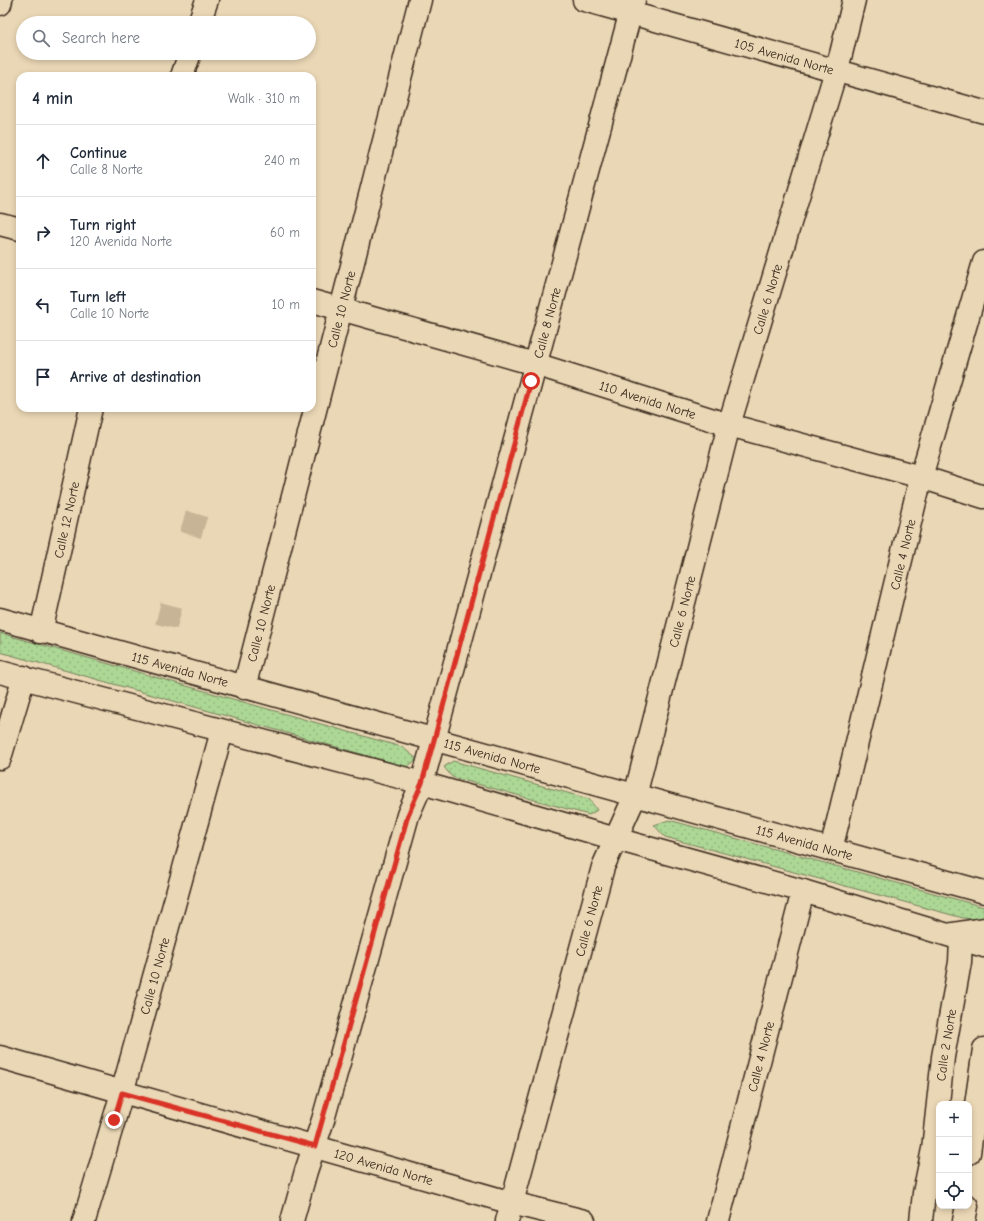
<!DOCTYPE html>
<html lang="en">
<head>
<meta charset="utf-8">
<style>
  :root { --surface:#fff; --page:#f2f2f3; --text:#1f2937; --muted:#747a83; --line:#e0e1e3 }
  body { margin:0; font-family:"Comic Neue",sans-serif; background:var(--page); color:var(--text) }
  .controls { position:absolute; right:12px; bottom:12px; display:grid; overflow:hidden; border-radius:8px; box-shadow:0 2px 6px #0003 }
  .controls button { width:36px; height:36px; display:grid; place-items:center; padding:0; border:0; border-bottom:1px solid var(--line); background:var(--surface); color:var(--text); font:20px sans-serif }
  .stop { position:absolute; width:12px; height:12px; margin:-9px; border:3px solid #d93025; border-radius:50%; background:#fff }
  .stop.end { background:#d93025; border-color:#fff; box-shadow:0 1px 4px #0008 }
  .list { margin:0; padding:0; list-style:none }
  h2 { display:flex; justify-content:space-between; align-items:center; height:52px; margin:0; padding:0 16px; font-size:17px }
  h2 small { font-size:13px; font-weight:400; color:var(--muted) }
  .list li { display:grid; grid-template-columns:26px 1fr auto; gap:12px; align-items:center; box-sizing:border-box; height:72px; padding:0 16px; border-top:1px solid var(--line) }
  .list b { display:block; font-size:15px; white-space:nowrap }
  .list p { margin:0; font-size:13px; white-space:nowrap; color:var(--muted) }
  .list em { font-size:13px; font-style:normal; color:var(--muted) }
  .icon { flex:none; width:22px; height:22px; fill:none; stroke:currentColor; stroke-width:2; stroke-linecap:round; stroke-linejoin:round }
  .map { position:relative; flex:none; width:984px; height:1221px; overflow:hidden }
  .search { position:absolute; background:var(--surface); box-shadow:0 2px 6px #0003; left:16px; top:16px; width:300px; height:44px; display:flex; align-items:center; gap:10px; box-sizing:border-box; padding:0 14px; border-radius:22px; color:var(--muted); font-size:15px }
  .panel { position:absolute; background:var(--surface); box-shadow:0 2px 6px #0003; left:16px; top:72px; width:300px; height:340px; border-radius:12px }
  .map>svg:first-child { display:block }
</style>
</head>
<body>
<div class="map">
<svg width="984" height="1221" viewBox="0 0 984 1221">
  <defs>
    <pattern id="grass-dots" width="8" height="8" patternUnits="userSpaceOnUse"><rect width="8" height="8" fill="#acd795"/><path d="M2 2h.1M6 6h.1" fill="none" stroke="#95b980" stroke-width="1.8" stroke-linecap="round"/></pattern>
  </defs>
  <rect width="100%" height="100%" fill="#ead7b5"/>
  <filter id="ink" filterUnits="userSpaceOnUse"><feTurbulence type="fractalNoise" baseFrequency=".025" numOctaves="2"/><feDisplacementMap in="SourceGraphic" scale="8" xChannelSelector="R" yChannelSelector="G"/><feConvolveMatrix kernelMatrix="1 2 1 2 8 2 1 2 1" color-interpolation-filters="sRGB"/></filter>
  <g filter="url(#ink)">
    <g fill="url(#grass-dots)" stroke="#74805a">
      <path d="M0 633 402 747 417 759 407 767 0 652Z"/>
      <path d="M453 761 589 799 597 810 589 815 452 777 444 767Z"/>
      <path d="M669 820 984 907V920L963 918 665 837 654 825Z"/>
    </g>
    <g fill="none" stroke-linecap="round" stroke-linejoin="round">
      <g stroke="#c7b497" stroke-width="22" stroke-dasharray="22 11" stroke-linecap="butt">
        <path d="M183 521 206 528"/>
        <path d="M158 613 182 619"/>
      </g>
      <g stroke="#3b2a1e" stroke-width="25">
        <g id="minor">
          <path id="s1" d="M584 0 984 112"/>
          <path d="M0 4 1 0"/>
          <path d="M199 23 207 0"/>
          <path d="M182 76 190 53"/>
          <path d="M0 224 20 229"/>
          <path id="s2" d="M312 301 535 364 729 425 921 477 984 497"/>
          <path id="s3" d="M41 632 91 408"/>
          <path id="s4" d="M244 688 420 0"/>
          <path d="M0 758 24 677"/>
          <path id="s5" d="M831 850 921 477 984 262"/>
          <path id="s6" d="M0 1057 512 1203 584 1221"/>
          <path d="M969 1153 984 1049"/>
          <path id="s7" d="M84 1221 122 1093 222 731"/>
          <path id="s8" d="M292 1221 306 1171 323 1120 408 815 422 783 434 740 634 0"/>
          <path id="s9" d="M507 1221 603 867 635 796 729 425 841 54 854 0"/>
          <path id="s10" d="M718 1221 803 891"/>
          <path id="s11" d="M921 1221 924 1193 933 1149 943 1057 960 962 961 940"/>
          <path d="M964 1221 967 1206"/>
        </g>
      </g>
      <g stroke="#3b2a1e" stroke-width="25">
        <g id="major">
          <path id="s12" d="M0 619 984 892"/>
          <path d="M0 672 422 783 616 839 803 891 984 946"/>
          <path d="M952 934 984 929"/>
        </g>
      </g>
      <use href="#minor" stroke="#ead7b5" stroke-width="22"/>
      <use href="#major" stroke="#ead7b5" stroke-width="22"/>
    </g>
  </g>
  <g fill="none" stroke-linecap="round" stroke-linejoin="round" filter="url(#ink)">
    <path stroke="#d93025" stroke-width="5" d="M114 1120 122 1093 315 1146 408 815 422 783 434 740 531 381"/>
  </g>
  <g text-anchor="middle" stroke-width="3.5" stroke-linejoin="round" paint-order="stroke">
    <g font-size="13" fill="#3b2a1e" stroke="#ead7b5">
      <text dy="5" stroke="none"><textPath href="#s1" startOffset="208">105 Avenida Norte</textPath></text>
      <text dy="5" stroke="none"><textPath href="#s9" startOffset="959">Calle 6 Norte</textPath></text>
      <text dy="5" stroke="none"><textPath href="#s4" startOffset="391">Calle 10 Norte</textPath></text>
      <text dy="5" stroke="none"><textPath href="#s8" startOffset="934">Calle 8 Norte</textPath></text>
      <text dy="5" stroke="none"><textPath href="#s2" startOffset="350">110 Avenida Norte</textPath></text>
      <text dy="5" stroke="none"><textPath href="#s3" startOffset="115">Calle 12 Norte</textPath></text>
      <text dy="5" stroke="none"><textPath href="#s5" startOffset="304">Calle 4 Norte</textPath></text>
      <text dy="5" stroke="none"><textPath href="#s9" startOffset="635">Calle 6 Norte</textPath></text>
      <text dy="5" stroke="none"><textPath href="#s4" startOffset="67">Calle 10 Norte</textPath></text>
      <text dy="5" stroke="none"><textPath href="#s12" startOffset="187">115 Avenida Norte</textPath></text>
      <text dy="5" stroke="none"><textPath href="#s12" startOffset="511">115 Avenida Norte</textPath></text>
      <text dy="5" stroke="none"><textPath href="#s12" startOffset="835">115 Avenida Norte</textPath></text>
      <text dy="5" stroke="none"><textPath href="#s9" startOffset="311">Calle 6 Norte</textPath></text>
      <text dy="5" stroke="none"><textPath href="#s7" startOffset="255">Calle 10 Norte</textPath></text>
      <text dy="5" stroke="none"><textPath href="#s11" startOffset="178">Calle 2 Norte</textPath></text>
      <text dy="5" stroke="none"><textPath href="#s10" startOffset="170">Calle 4 Norte</textPath></text>
      <text dy="5" stroke="none"><textPath href="#s6" startOffset="399">120 Avenida Norte</textPath></text>
    </g>
  </g>
</svg>
<div class="controls">
<button>+</button>
<button>−</button>
<button><svg class="icon" aria-label="locate" viewBox="0 0 24 24"><circle cx="12" cy="12" r="6"/><path d="M12 2v4M12 18v4M2 12h4M18 12h4"/></svg></button>
</div>
<div class="stop" style="left:531px;top:381px"></div>
<div class="stop end" style="left:114px;top:1120px"></div>
<div class="search"><svg class="icon" aria-label="search" viewBox="0 0 24 24"><circle cx="10" cy="10" r="6"/><path d="M15 15l6 6"/></svg>Search here</div>
<section class="panel">
<h2>4 min<small>Walk · 310 m</small></h2>
<ul class="list">
<li><svg class="icon" aria-label="ahead" viewBox="0 0 24 24"><path d="M12 20V5M6 11l6-6 6 6"/></svg><div><b>Continue</b><p>Calle 8 Norte</p></div><em>240 m</em></li>
<li><svg class="icon" aria-label="right" viewBox="0 0 24 24"><path d="M7 20v-9h11M14 6l5 5-5 5"/></svg><div><b>Turn right</b><p>120 Avenida Norte</p></div><em>60 m</em></li>
<li><svg class="icon" aria-label="left" viewBox="0 0 24 24"><path d="M17 20v-9H6M10 6l-5 5 5 5"/></svg><div><b>Turn left</b><p>Calle 10 Norte</p></div><em>10 m</em></li>
<li><svg class="icon" aria-label="arrive" viewBox="0 0 24 24"><path d="M6 21V4h12l-3 4 3 4H6"/></svg><div><b>Arrive at destination</b></div></li>
</ul>
</section>
</div>
</body>
</html>
